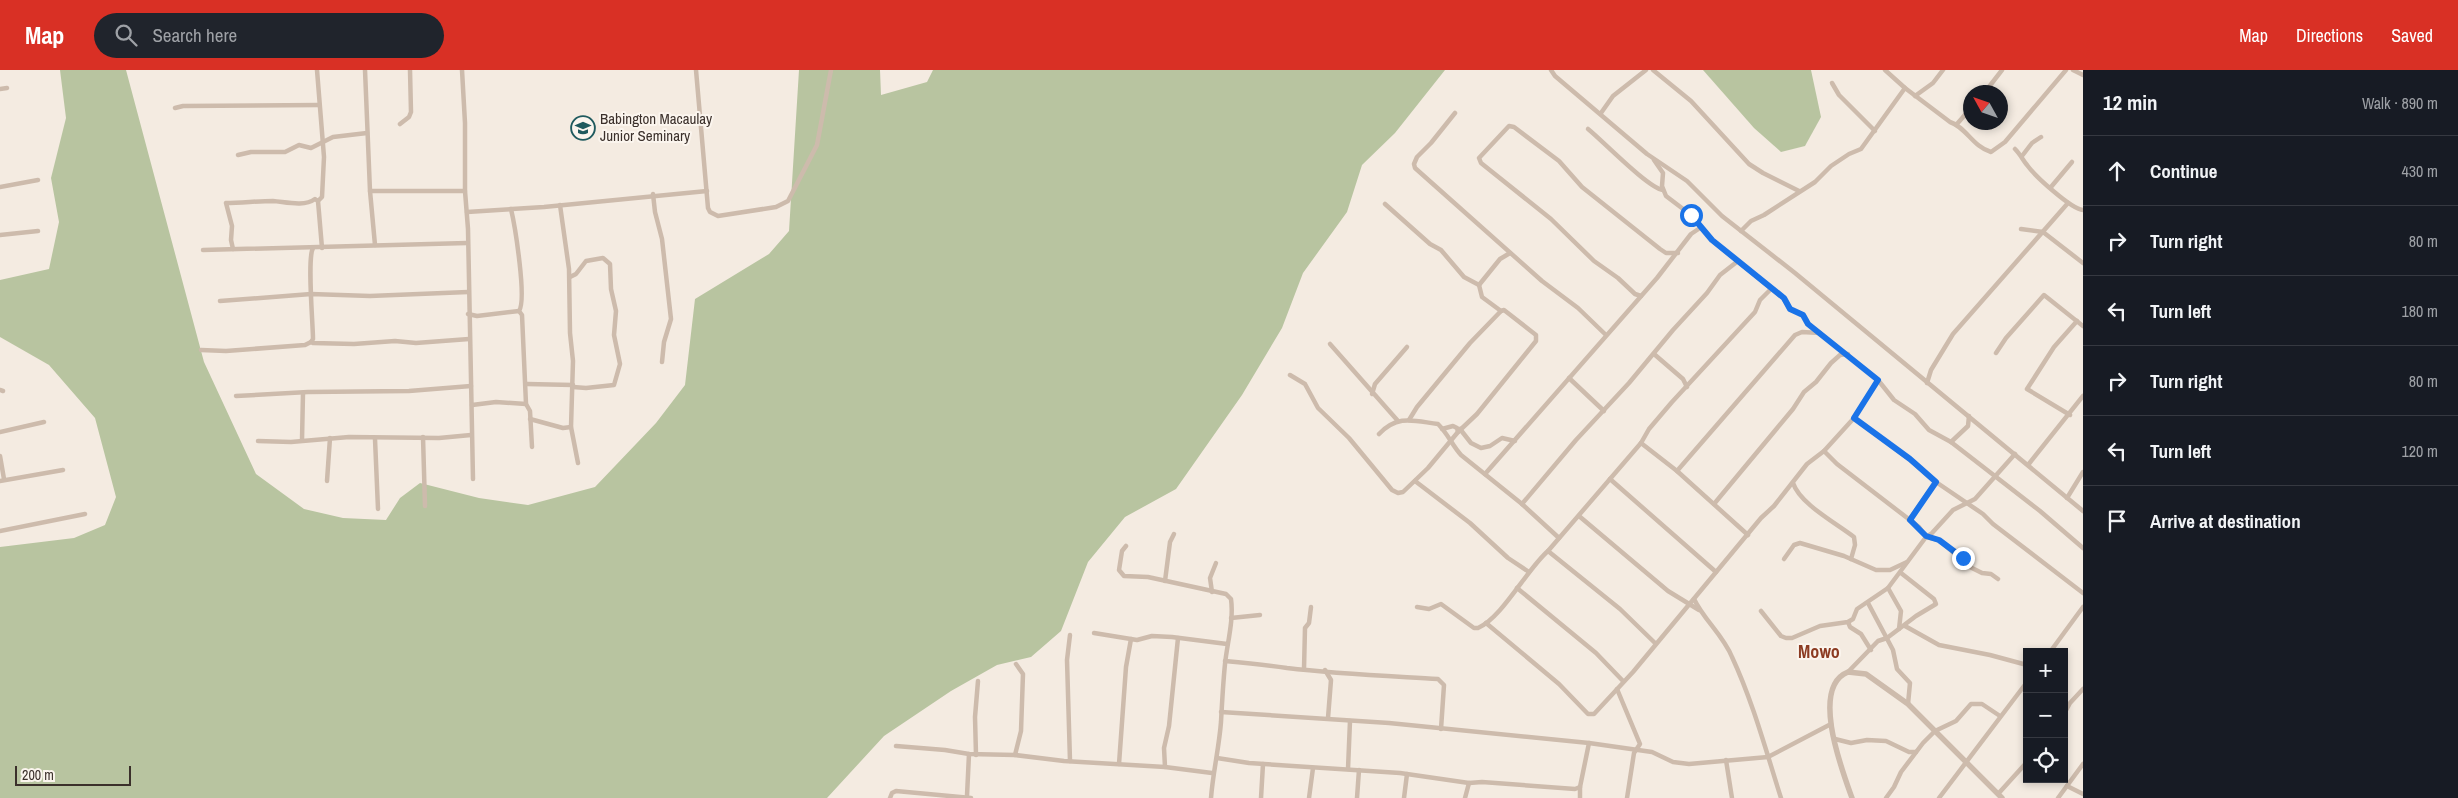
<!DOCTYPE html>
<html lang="en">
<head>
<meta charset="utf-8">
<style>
  :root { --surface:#171b24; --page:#20242c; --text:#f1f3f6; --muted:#9ea1a6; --line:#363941; --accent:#d93025 }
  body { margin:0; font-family:"Archivo Narrow",sans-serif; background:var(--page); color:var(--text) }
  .controls { position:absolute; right:15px; bottom:15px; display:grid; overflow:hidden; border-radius:0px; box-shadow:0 2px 8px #0003 }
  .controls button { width:45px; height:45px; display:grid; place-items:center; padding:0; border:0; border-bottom:1px solid var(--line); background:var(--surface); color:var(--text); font:25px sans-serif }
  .compass { position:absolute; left:1963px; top:15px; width:45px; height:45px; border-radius:50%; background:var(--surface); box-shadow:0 2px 8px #0003; rotate:310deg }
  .scale { position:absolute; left:15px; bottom:12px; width:116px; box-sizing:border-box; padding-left:5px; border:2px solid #3b302b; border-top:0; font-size:14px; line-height:18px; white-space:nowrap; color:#3b302b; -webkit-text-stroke:4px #fbf5ee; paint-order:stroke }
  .stop { position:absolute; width:15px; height:15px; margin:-11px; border:4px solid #1a73e8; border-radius:50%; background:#fff }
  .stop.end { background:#1a73e8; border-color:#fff; box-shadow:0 1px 5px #0008 }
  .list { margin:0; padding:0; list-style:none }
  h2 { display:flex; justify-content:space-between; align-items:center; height:65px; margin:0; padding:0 20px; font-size:21px }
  h2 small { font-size:16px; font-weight:400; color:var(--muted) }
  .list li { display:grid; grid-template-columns:32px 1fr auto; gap:15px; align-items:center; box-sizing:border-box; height:70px; padding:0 20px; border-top:1px solid var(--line) }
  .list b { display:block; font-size:19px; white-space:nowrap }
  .list em { font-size:16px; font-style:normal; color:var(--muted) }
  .icon { flex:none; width:28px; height:28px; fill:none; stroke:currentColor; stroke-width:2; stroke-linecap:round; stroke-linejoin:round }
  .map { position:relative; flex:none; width:2083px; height:728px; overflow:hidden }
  header { display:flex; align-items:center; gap:30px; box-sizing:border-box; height:70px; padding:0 25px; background:var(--accent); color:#fff }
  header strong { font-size:24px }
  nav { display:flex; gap:28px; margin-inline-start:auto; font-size:18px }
  .search { width:350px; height:45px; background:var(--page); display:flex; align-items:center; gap:12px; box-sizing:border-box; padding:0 18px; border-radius:28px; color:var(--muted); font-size:19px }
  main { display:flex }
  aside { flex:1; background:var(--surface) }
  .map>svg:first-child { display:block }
</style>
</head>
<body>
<header>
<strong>Map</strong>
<div class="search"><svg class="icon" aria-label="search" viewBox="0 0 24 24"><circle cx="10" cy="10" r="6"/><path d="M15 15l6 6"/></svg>Search here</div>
<nav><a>Map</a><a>Directions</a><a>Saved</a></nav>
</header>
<main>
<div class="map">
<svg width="2083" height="728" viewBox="0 0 2083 728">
  <rect width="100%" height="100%" fill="#f4ebe1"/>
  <g fill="#b8c4a0">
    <path d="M60 0H126L204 292 256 404 304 439 343 448 386 450 400 428 420 413 479 428 528 435 595 417 656 353 685 315 695 229 769 184 789 161 799 0H880L881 25 927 12 933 0H1445L1395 63 1362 95 1347 142 1303 203 1282 258 1242 325 1176 419 1125 447 1088 492 1061 561 1031 587 997 595 951 621 884 666 827 728H0V477L74 468 105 455 116 427 95 348 49 295 0 267V210L49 199 59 152 51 108 66 48Z"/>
    <path d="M1703 0H1811L1821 47 1805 76 1781 82 1754 58Z"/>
  </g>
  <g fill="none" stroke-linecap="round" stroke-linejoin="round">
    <g stroke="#cdbbac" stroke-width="4.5">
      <path d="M317 0 324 87 322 127 318 131 322 178"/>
      <path d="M365 0 370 121 375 175"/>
      <path d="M462 0 465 53V121L468 159 473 409"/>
      <path d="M696 0 708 138 710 142 718 146 776 137 788 131 817 75 831 0"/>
      <path d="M1551 0 1555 6 1647 84 1687 111 1722 146 1795 203 2083 441"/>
      <path d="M1653 0 1691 31 1749 94 1763 103 1799 121"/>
      <path d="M1885 0 1905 18 1950 52C1966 57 1973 77 1991 82L2005 72 2066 0"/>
      <path d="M2073 0 2083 5"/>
      <path d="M1832 13 1839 25 1875 61"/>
      <path d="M0 19 7 18"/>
      <path d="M1985 22 2002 0"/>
      <path d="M1915 26 1933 13 1943 0"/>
      <path d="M175 38 183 36 319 35"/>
      <path d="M1455 43 1431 73 1417 87 1414 94 1415 98 1542 211 1578 238 1606 265"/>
      <path d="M1601 43 1613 26 1646 0"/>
      <path d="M400 54 409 47 411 42 410 0"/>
      <path d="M1957 54 1970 39"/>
      <path d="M1588 59C1603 71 1648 118 1663 120"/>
      <path d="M2015 79C2020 84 2023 90 2027 95 2035 106 2071 139 2083 140"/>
      <path d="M238 85 251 82H285L299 75 311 78 333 67 367 63"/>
      <path d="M2022 86 2032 73 2041 67"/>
      <path d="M1654 90 1663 103 1662 116 1666 126 1691 145 1712 170 1783 228 1790 239 1803 245 1808 254 1878 310 1894 330 1915 344 1929 360 1951 372 2040 441 2083 478"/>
      <path d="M0 117 38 110"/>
      <path d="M2051 117 2072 92"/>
      <path d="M370 121H465"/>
      <path d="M653 124 655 142 662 169 671 249 664 272 662 292"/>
      <path d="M1385 134 1430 174 1441 180 1464 207 1479 215"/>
      <path d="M560 135 569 199 570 263 573 291 571 357 578 393"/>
      <path d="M511 139C515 156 527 230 519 241L522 245 526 334 530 341 532 377"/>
      <path d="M467 142 544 137 707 121"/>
      <path d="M2021 159 2043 162 2083 193"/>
      <path d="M1741 161 1751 151 1764 145 1815 112 1831 96 1849 84 1861 79 1905 18"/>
      <path d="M0 165 38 161"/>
      <path d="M313 178C307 188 313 254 313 269L311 272 313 273 354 274 395 271 416 273 469 269"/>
      <path d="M233 179 231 170 232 156 226 133C241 133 258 131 273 131 286 132 304 137 315 129L318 131"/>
      <path d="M203 180 467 173"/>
      <path d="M570 207 576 204 586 191 603 188 610 194 611 219 616 241 614 265 620 294 614 315 586 318 573 317"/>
      <path d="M1479 215 1500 189 1510 183"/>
      <path d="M1641 226 1635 224 1618 208 1594 191 1551 149 1481 93 1479 88 1509 56 1514 57 1559 91 1582 117 1660 179 1666 183H1678"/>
      <path d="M220 231 311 224 370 226 468 222"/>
      <path d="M468 244 477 246 519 241"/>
      <path d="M1330 274 1398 351"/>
      <path d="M201 280 226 281 305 275 311 272"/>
      <path d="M1996 283 2006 268 2044 225 2083 256"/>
      <path d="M1654 284 1683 309 1687 317"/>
      <path d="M1290 305 1305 314 1318 338 1349 368 1392 420 1398 423 1403 422 1428 398 1458 362 1477 344 1536 271V265L1504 240 1501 241 1482 227 1479 215"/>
      <path d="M1569 308 1604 341"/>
      <path d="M1927 313 1931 300 1953 264 2068 133"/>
      <path d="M527 314 573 315"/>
      <path d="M0 320 3 321"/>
      <path d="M1372 324 1375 314 1407 277"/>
      <path d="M236 326 308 322 409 321 471 316"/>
      <path d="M472 335 496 332 526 334"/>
      <path d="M2070 345 2027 319 2054 277 2077 251"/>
      <path d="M1854 348 1909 389 1936 412 1983 444 1993 454 2083 523"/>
      <path d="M530 349 563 358 571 357"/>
      <path d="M1409 350 1417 337 1470 273 1501 241"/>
      <path d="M1442 359 1453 356 1457 358 1458 362"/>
      <path d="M1460 359 1471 373 1481 378 1490 376 1502 368 1515 371"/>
      <path d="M0 362 44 352"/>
      <path d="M1379 364C1398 344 1414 351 1438 354 1448 364 1452 375 1461 385L1522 434 1559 468"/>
      <path d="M423 367 425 436"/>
      <path d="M375 369 378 439"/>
      <path d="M302 370 303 323"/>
      <path d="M258 371 291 372 349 367 439 368 471 365"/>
      <path d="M1951 372 1968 356 1969 346"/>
      <path d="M1641 373 1677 401 1748 465"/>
      <path d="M1824 381 1837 394 1919 457 1926 467 1939 470 1970 497 1982 503 1991 504 1998 509"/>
      <path d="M0 386 4 409"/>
      <path d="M2028 395 2083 326"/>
      <path d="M1677 401 1795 265 1802 262 1820 263"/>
      <path d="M1485 404 1657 208 1691 164 1700 158"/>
      <path d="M1610 409 1716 502"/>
      <path d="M0 411 63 400"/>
      <path d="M327 411 330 368"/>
      <path d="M1415 411 1470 453 1508 488 1529 502"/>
      <path d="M1793 413C1800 434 1836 453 1854 467L1855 475 1851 489"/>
      <path d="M2067 428 2083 402"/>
      <path d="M1522 434 1576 370 1629 313 1673 260 1707 223 1720 205 1738 191"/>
      <path d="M1714 434 1793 339 1804 322 1816 312 1831 293 1840 285 1848 284"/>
      <path d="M1579 446 1668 521 1699 540"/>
      <path d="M1909 450 1936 412"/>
      <path d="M0 461 85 444"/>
      <path d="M1126 476 1122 481 1119 500 1124 506 1148 507 1226 524 1231 529C1234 550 1227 574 1225 594 1223 614 1222 633 1221 652 1219 678 1213 702 1211 728"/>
      <path d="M1548 481 1620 539 1655 573"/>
      <path d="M1784 489 1794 475 1800 473 1844 486 1876 500H1890L1907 492"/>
      <path d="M1165 511 1170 472 1174 464"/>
      <path d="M1517 518 1596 583 1623 611"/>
      <path d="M1888 518 1901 541 1899 559"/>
      <path d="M1212 522 1210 508 1216 493"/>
      <path d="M1694 529C1704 550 1723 565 1732 587 1753 632 1766 681 1781 728"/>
      <path d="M1868 533 1893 580 1897 599 1910 613 1908 634"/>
      <path d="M1417 537 1429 539 1441 534 1474 558H1478C1502 548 1527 499 1548 481L1641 373 1649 359 1672 332 1755 242 1760 230 1771 219"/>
      <path d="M1761 541 1781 566 1786 568H1792L1820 556 1848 552 1853 549 1857 539 1888 518 1926 467 1932 463 1953 440 1975 429 2015 384"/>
      <path d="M1231 548 1260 545"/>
      <path d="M1848 552 1850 557 1861 564 1871 580"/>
      <path d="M1486 553 1559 614 1588 644H1594L1633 602 1761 448 1774 436 1807 394 1824 381 1854 348 1878 310"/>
      <path d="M1905 556 1939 575 1990 585 2027 595"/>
      <path d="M1094 563 1137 570 1152 566 1172 567 1227 574"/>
      <path d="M2050 582 2083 537"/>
      <path d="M1225 591C1246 593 1266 595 1287 598 1337 604 1388 606 1438 609L1444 615 1441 659"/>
      <path d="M1304 599 1305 558 1309 553 1311 537"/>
      <path d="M1325 600 1331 610 1328 648"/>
      <path d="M1848 602 1878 571 1887 568 1916 546 1936 534 1934 529 1901 503"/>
      <path d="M1617 619 1640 674 1634 683 1627 728"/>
      <path d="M1221 642 1389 653 1589 673 1652 682 1673 692 1689 694 1768 687 1831 654"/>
      <path d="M2064 644 2070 633 2083 619"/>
      <path d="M1835 669 1851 673 1867 670 1886 671 1909 682H1916"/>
      <path d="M896 676 945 680 969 684 1015 685 1064 691 1165 697 1212 703"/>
      <path d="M976 685 975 647 978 611"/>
      <path d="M1015 685 1021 661 1023 604 1016 594"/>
      <path d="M1217 688 1249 693 1400 703 1469 713 1482 712 1575 719 1580 717"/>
      <path d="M1726 690 1732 728"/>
      <path d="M1070 691 1067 590 1070 565"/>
      <path d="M1119 694 1126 597 1131 569"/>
      <path d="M1165 697 1164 678 1169 656 1178 568"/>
      <path d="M1348 699 1350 651"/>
      <path d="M2067 716 2083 724"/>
      <path d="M1998 724 2027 692"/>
      <path d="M967 726 969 684"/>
      <path d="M890 728 892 723 896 721 971 728"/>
      <path d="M1261 728 1263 694"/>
      <path d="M1309 728 1313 698"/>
      <path d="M1357 728 1359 700"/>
      <path d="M1404 728 1407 704"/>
      <path d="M1465 728 1469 713"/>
      <path d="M1580 728V717L1589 673"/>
      <path d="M1886 728 1894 717 1901 702 1923 673 1935 661 1956 651 1971 634H1982L2000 646"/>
      <path d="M1939 728 2027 612"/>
      <path d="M2058 728 2083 694"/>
    </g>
    <path stroke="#cdbbac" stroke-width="5.5" d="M1852 728C1842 700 1810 617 1848 602L1866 604 1908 634 2002 728"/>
  </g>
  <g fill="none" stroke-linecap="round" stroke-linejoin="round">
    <path stroke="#1a73e8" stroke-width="6" d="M1691 145 1712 170 1784 228 1790 239 1803 245 1808 254 1878 310 1854 348 1910 389 1936 412 1910 450 1926 466 1939 470 1963 488"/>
  </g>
  <defs>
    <g id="school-ring" transform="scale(1.25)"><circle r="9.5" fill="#fbf5ee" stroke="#1f5a5e" stroke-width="1.5"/><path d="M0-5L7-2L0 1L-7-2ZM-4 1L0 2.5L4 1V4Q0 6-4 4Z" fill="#1f5a5e"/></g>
  </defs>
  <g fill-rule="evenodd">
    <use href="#school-ring" x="583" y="58"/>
  </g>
  <g text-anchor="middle" stroke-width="4" stroke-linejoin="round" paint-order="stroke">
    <g font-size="15" fill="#3b302b" stroke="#fbf5ee" text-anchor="start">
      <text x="600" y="54">Babington Macaulay<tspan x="600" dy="17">Junior Seminary</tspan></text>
    </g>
    <g font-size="18" font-weight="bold" fill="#8c3b22" stroke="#fbf5ee">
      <text x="1819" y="588">Mowo</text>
    </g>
  </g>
</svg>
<div class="controls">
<button>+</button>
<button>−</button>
<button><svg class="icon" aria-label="locate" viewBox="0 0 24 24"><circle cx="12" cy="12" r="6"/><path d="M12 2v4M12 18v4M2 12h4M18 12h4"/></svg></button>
</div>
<svg class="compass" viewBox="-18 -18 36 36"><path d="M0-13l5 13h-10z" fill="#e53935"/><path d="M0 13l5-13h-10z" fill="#9ea1a6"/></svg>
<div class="scale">200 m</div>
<div class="stop" style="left:1691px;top:145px"></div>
<div class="stop end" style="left:1963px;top:488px"></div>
</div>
<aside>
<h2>12 min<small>Walk · 890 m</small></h2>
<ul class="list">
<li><svg class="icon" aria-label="ahead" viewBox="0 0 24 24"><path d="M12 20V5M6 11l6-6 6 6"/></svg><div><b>Continue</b></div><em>430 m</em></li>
<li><svg class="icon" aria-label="right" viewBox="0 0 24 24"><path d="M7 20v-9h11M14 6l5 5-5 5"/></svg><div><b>Turn right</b></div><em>80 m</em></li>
<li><svg class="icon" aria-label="left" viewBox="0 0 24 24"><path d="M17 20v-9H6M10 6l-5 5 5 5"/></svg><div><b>Turn left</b></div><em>180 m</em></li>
<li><svg class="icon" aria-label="right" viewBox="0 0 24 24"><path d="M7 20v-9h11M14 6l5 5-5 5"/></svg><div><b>Turn right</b></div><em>80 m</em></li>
<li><svg class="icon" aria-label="left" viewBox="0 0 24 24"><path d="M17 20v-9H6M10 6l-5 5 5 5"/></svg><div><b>Turn left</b></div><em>120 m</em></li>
<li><svg class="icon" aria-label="arrive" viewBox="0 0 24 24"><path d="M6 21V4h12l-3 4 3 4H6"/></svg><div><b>Arrive at destination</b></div></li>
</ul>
</aside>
</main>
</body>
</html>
